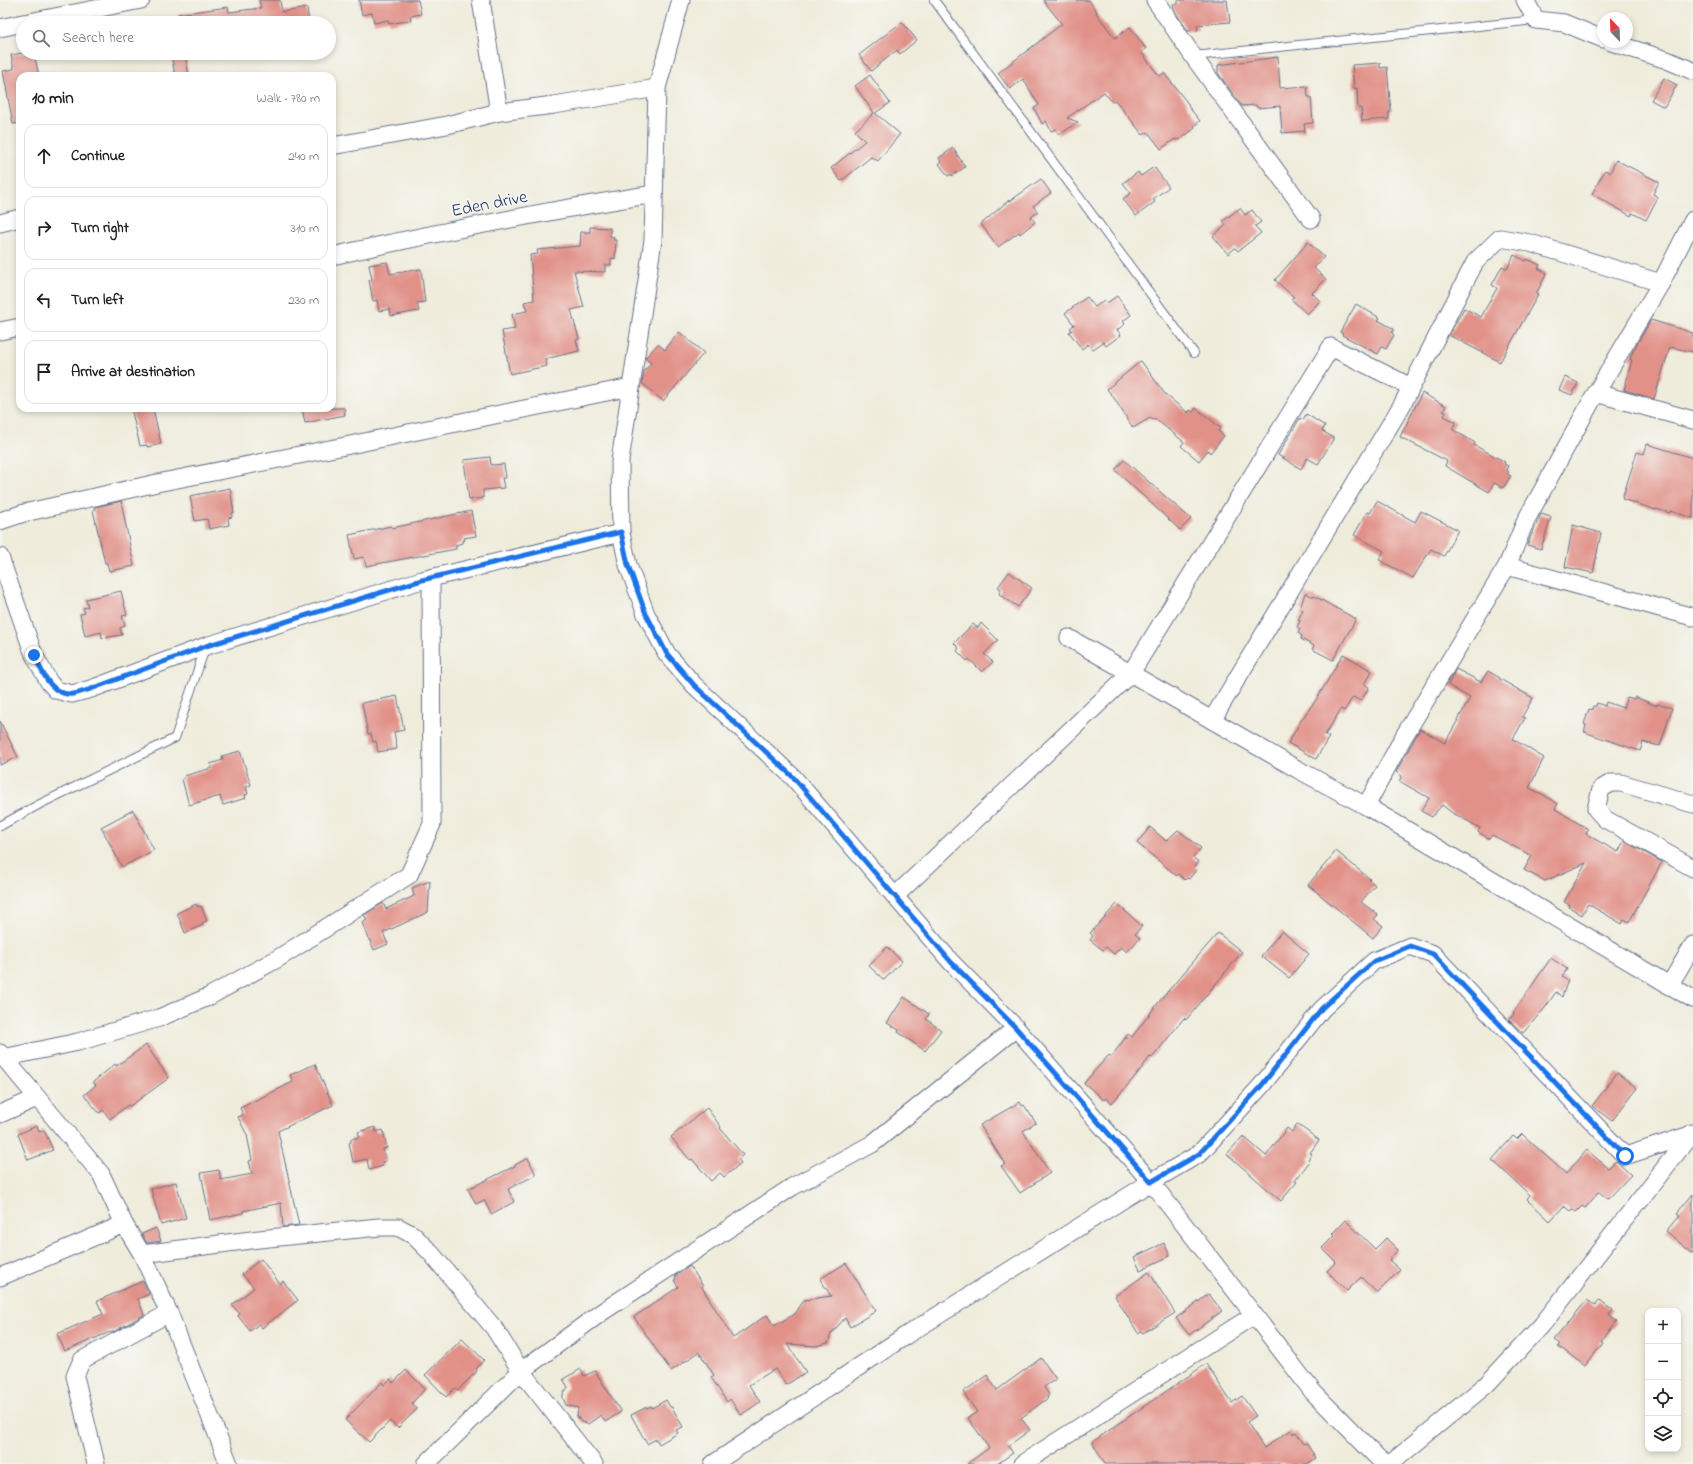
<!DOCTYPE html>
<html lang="en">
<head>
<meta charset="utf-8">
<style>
  :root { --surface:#fff; --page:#f6f6f6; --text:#202124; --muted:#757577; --line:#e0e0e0 }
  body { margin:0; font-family:"Indie Flower",sans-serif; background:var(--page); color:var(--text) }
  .controls { position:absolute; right:12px; bottom:12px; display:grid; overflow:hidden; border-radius:8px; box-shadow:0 2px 6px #0003 }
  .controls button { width:36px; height:36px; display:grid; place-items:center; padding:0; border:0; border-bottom:1px solid var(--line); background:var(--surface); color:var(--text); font:20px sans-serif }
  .compass { position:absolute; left:1597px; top:12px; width:36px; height:36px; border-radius:50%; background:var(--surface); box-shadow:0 2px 6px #0003; rotate:337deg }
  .stop { position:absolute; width:12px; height:12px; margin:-9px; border:3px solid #1a73e8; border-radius:50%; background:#fff }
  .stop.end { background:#1a73e8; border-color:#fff; box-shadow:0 1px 4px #0008 }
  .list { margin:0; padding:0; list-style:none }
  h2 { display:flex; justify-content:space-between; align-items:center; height:52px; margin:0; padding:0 16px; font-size:17px }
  h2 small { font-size:13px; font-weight:400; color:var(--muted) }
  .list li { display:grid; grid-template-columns:26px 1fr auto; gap:12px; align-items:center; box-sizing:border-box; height:64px; margin:0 8px 8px; padding:0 8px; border:1px solid var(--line); border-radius:12px }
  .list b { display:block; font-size:15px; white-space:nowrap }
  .list em { font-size:13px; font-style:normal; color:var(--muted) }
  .icon { flex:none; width:22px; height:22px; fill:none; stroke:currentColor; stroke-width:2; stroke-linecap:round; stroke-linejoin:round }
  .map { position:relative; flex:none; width:1693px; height:1464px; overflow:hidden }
  .search { position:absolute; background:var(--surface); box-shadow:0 2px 6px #0003; left:16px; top:16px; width:320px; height:44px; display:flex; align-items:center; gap:10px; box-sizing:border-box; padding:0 14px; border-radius:22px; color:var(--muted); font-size:15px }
  .panel { position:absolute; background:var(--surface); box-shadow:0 2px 6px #0003; left:16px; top:72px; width:320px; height:340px; border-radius:12px }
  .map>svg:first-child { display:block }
</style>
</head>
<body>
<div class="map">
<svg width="1693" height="1464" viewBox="0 0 1693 1464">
  <rect width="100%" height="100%" fill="#f6f6f2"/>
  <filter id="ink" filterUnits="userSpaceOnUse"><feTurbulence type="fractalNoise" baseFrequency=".025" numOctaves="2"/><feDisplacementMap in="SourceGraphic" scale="8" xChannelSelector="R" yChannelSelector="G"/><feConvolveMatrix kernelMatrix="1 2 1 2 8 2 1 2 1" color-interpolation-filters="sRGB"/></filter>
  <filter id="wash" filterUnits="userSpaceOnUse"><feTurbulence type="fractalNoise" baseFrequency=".012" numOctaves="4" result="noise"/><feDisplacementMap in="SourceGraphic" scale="16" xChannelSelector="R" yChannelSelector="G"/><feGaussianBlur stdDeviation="0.9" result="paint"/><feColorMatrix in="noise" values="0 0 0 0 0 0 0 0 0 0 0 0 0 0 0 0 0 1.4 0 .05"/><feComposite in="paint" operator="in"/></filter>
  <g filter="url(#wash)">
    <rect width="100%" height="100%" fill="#efecdb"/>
    <g id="blocks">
      <g fill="#e19188">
        <path d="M259 0H280L282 12 307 8 309 23H178V14L228 7 229 12 261 8Z"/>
        <path d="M359 0H418L421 14 410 16 411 20 389 24 388 20 374 23 372 13 362 15Z"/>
        <path d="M1043 0H1089L1097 12 1096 13 1115 38 1130 27 1146 49 1141 52 1159 76 1164 73 1189 105 1188 106 1200 121 1194 126 1195 128 1181 139 1176 140 1175 139 1161 149 1148 132 1143 135 1115 100 1112 102 1104 92 1067 118 1078 122 1059 135 1056 129 1051 131 1046 121 1042 124 1034 108 1039 105 1023 79 1010 89 998 73 1062 24Z"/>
        <path d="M1178 0H1227L1230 22 1197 25 1198 30 1188 31 1174 10 1173 4H1178Z"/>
        <path d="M902 22 917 40 900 54 897 50 871 71 859 55Z"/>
        <path d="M23 53H34L39 76H20V123L13 124 3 71 14 69 11 55Z"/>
        <path d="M171 53H185L189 76H175Z"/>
        <path d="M1278 57 1280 88 1307 86 1308 97H1311L1313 123 1304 124 1305 131 1282 133 1280 106 1257 108 1256 105 1242 106 1218 73V65Z"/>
        <path d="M1380 63V68L1387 67 1391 112H1389V119L1362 121 1361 108H1358L1357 88 1354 89 1352 65Z"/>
        <path d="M870 75 890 103 875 113 900 134 878 161 871 157 841 181 831 168 865 141 855 131 874 113 855 86Z"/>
        <path d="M1664 78 1677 85 1664 107 1651 100Z"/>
        <path d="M953 148 965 167 952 176V174L948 176 939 164 941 162 939 158Z"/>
        <path d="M1616 160 1659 182 1653 194 1658 197 1646 220 1632 213 1631 216 1592 194 1605 170 1610 173Z"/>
        <path d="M1154 167 1169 187 1153 199 1155 202 1136 216 1123 199 1131 193 1123 183 1138 172 1141 176Z"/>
        <path d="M1041 179 1051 193 1033 206 1038 212 1031 217 1035 222 1020 234 1019 232 998 247 981 224 1009 200 1010 201Z"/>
        <path d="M1240 208 1245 215 1252 210 1261 222 1255 226 1261 233 1238 251 1235 248 1228 254 1213 236 1226 225 1223 221Z"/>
        <path d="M590 227 610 228V236L614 237 613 240H616L615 259 611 258V265H605V272L574 271 584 307 571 310 579 339 576 340 579 351 545 359 547 366 510 374 502 331 515 329 512 314 527 311 524 302 534 300 530 255 538 254 537 250 580 246 581 232H590Z"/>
        <path d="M1308 242 1324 257 1314 268 1326 279 1312 293 1320 301 1307 314 1291 299 1294 297 1275 280Z"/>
        <path d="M1514 255 1526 261 1527 259 1540 265 1538 268 1547 273 1536 294 1538 295 1500 362 1449 335 1464 308 1481 317 1497 288 1492 285 1502 266 1507 269Z"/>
        <path d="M387 262 390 274 421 269 425 302 417 303 419 311 391 316 390 309 379 311 377 300 373 301 369 280 372 279 369 265Z"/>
        <path d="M1117 296 1131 315 1123 321 1125 324 1117 330 1121 335 1106 346 1103 342 1092 350 1088 344 1082 349 1069 332 1072 330 1070 328 1074 325 1065 313 1087 297 1095 307 1104 300 1107 303Z"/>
        <path d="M1356 304 1380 318 1378 320 1394 329 1392 333 1394 335 1386 349 1382 347 1378 354 1342 335 1343 334 1340 332Z"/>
        <path d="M1651 320 1693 333V352L1670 347 1654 399 1624 390 1632 360 1630 359 1633 351Z"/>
        <path d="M679 332 704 353 663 401 642 383 644 371 651 363 645 358 658 344 665 350Z"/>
        <path d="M1141 361 1165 394 1188 413 1190 410 1193 412 1196 408 1221 428 1218 431 1224 436 1210 453 1208 450 1199 461 1181 446 1184 442 1154 418 1153 420 1150 418 1133 428 1114 398 1107 389Z"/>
        <path d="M1565 377 1578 383 1572 395 1559 390Z"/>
        <path d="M1422 393 1446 406 1443 411 1446 412 1444 416 1456 422 1452 429 1475 443 1474 445 1505 462 1504 464 1508 466 1506 470 1509 472 1507 474 1511 476 1503 488 1494 483 1489 492 1445 466 1447 461 1400 437Z"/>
        <path d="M131 408H153L161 444 147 447V445L140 446Z"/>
        <path d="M302 408H344L345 415 305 423Z"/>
        <path d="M1306 414 1325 426 1322 431 1334 438 1318 464 1307 458 1301 469 1278 455 1300 418 1303 420Z"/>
        <path d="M1647 444 1693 458V518L1670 511V513L1656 509V510L1622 499 1637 452 1644 454Z"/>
        <path d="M490 457 491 465 504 464 506 478H502L504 488 483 490V498L469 500 464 460Z"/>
        <path d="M1124 460 1191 519 1180 530 1115 470Z"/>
        <path d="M230 488 234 513H232V517L228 518 229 525 209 529 207 519 195 521 190 496Z"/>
        <path d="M121 501 134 566 109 571 107 563H105L93 510 95 509V507Z"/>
        <path d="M1377 501 1415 522 1421 511 1458 530 1444 556 1431 549 1413 578 1379 560 1384 551 1354 535 1367 512 1370 513Z"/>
        <path d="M471 511 476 536 464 538 465 540 462 541V543L456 545V549L366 566 364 557 354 559 349 535 391 526 392 528Z"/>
        <path d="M1541 514 1551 517 1541 549 1527 545Z"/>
        <path d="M1573 525 1601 533 1593 573 1565 567Z"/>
        <path d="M1009 572 1032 588 1018 607 999 594 1001 589 998 587Z"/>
        <path d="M121 591 127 615 122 616 125 626 120 628 122 635 102 638 101 632 85 636 80 614 85 613 83 608 88 607 86 599Z"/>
        <path d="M1305 593 1314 597V596L1356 619 1333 660 1312 649 1314 646 1301 639 1302 636 1298 633 1300 629 1297 627 1300 621 1298 620 1303 610 1300 609Z"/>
        <path d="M981 623 998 640 984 654 993 662 982 672 969 659 967 661 957 651 959 648 954 643 973 624 978 628Z"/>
        <path d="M1343 654 1372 671 1364 684 1369 687 1361 701 1353 697 1344 711 1341 709 1325 735 1329 737 1316 759 1288 743 1302 719 1318 697Z"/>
        <path d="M1456 669 1481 682 1488 671 1500 678V679L1533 698 1522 717 1525 718 1513 739 1544 758 1529 788 1542 794 1558 804 1555 809 1588 829 1586 834 1618 852 1624 841 1662 862 1629 922 1624 919 1622 924 1588 904 1582 915 1569 907 1570 905 1564 902 1586 863 1545 881 1524 870 1532 856 1492 835 1489 839 1478 832 1480 828 1455 814V815L1442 805 1432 817 1421 811 1429 798 1399 781 1402 776 1396 772 1420 729 1445 743 1470 698 1448 685Z"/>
        <path d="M397 696 404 730 394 732 397 749 378 752 376 741 373 742 371 734H368L362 703Z"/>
        <path d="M1627 697 1634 699 1635 697 1657 706V704L1672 708 1660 746 1643 742 1640 751 1584 732 1586 725 1584 724 1589 709 1592 710 1593 706H1596L1597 703 1605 706 1606 702 1623 708Z"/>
        <path d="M0 721 18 757 0 765Z"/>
        <path d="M240 751 251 785 246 787 248 794 245 795 246 798 223 805 220 796 189 805 182 779 185 778 184 776 212 768 210 764 223 760 222 756Z"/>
        <path d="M133 810 154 850 122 867 101 827Z"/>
        <path d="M1150 827 1166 841 1178 830 1201 848 1193 858 1199 862 1195 867 1197 869 1189 879 1187 878 1185 880 1178 874 1177 876 1137 843Z"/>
        <path d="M1336 851 1370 879 1369 880 1375 885 1361 902 1378 915 1374 919 1383 926 1373 938 1308 885Z"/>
        <path d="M430 881 428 912 383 933 388 944 374 950 362 923 367 920 364 915 383 903 386 909 414 896 412 888Z"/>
        <path d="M196 904 198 907 201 906 207 921 202 923 203 925 185 933 177 913Z"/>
        <path d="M1117 904 1142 926 1135 934 1140 938 1127 952 1121 947 1114 954 1106 947 1103 950 1090 940 1093 936 1090 933Z"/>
        <path d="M1282 931 1309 954 1289 978 1261 956Z"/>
        <path d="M1218 933 1242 952 1186 1020 1184 1018 1152 1058 1150 1057 1133 1079 1112 1103 1106 1098 1104 1100 1084 1083 1109 1055 1111 1057 1128 1034 1132 1037 1162 998Z"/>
        <path d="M887 947 902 961 884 980 869 966Z"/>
        <path d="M1551 958 1567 969 1562 976 1568 980 1562 997 1556 992 1545 1008 1523 1033 1509 1020 1514 1014 1513 1013Z"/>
        <path d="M904 997 929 1014 926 1019 941 1030 925 1051 898 1032 899 1030 887 1023Z"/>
        <path d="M146 1045 169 1078 130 1106 128 1105 110 1119 103 1110 99 1113 84 1095 96 1085 93 1082 115 1064 116 1066Z"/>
        <path d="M315 1064 333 1105 278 1131 299 1225 283 1227 281 1203 243 1211V1213L210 1220 201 1173 219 1170 221 1180 252 1174 249 1161 252 1160 247 1135 238 1117 243 1115 240 1108 293 1082 290 1075Z"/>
        <path d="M1617 1073 1637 1088 1612 1121 1592 1106Z"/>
        <path d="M1020 1102 1022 1106 1024 1105 1036 1123 1023 1131 1050 1173 1020 1193 1001 1166 1005 1164 980 1125Z"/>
        <path d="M707 1108 721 1127 720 1128 743 1155 738 1159 741 1163 724 1177 720 1173 711 1181 692 1159 690 1160 671 1137Z"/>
        <path d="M1297 1124 1319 1140 1310 1153 1312 1154 1308 1159 1310 1161 1295 1181 1297 1182 1281 1201 1227 1154 1243 1136 1266 1156 1287 1128 1292 1132Z"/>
        <path d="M37 1126 39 1132 44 1130 53 1150 28 1160 18 1134Z"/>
        <path d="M375 1127 376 1132 383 1130 387 1148 383 1149 386 1161 382 1162 383 1166 369 1170 367 1159 353 1162 349 1143 351 1142V1139L360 1137 358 1132Z"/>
        <path d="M1522 1134 1566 1174 1587 1150 1608 1168 1616 1161 1631 1175 1608 1199 1599 1192 1585 1208 1582 1206 1576 1212 1572 1209 1570 1211 1564 1206 1550 1221 1527 1199 1530 1195 1492 1160 1513 1136 1517 1139Z"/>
        <path d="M528 1158 536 1175 508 1189 514 1202 491 1214 484 1200 476 1204 468 1189 515 1166V1165Z"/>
        <path d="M176 1182 186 1218 161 1225 151 1189Z"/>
        <path d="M1693 1194V1254L1666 1231 1680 1215 1677 1213Z"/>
        <path d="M1345 1220 1375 1249 1386 1238 1398 1250 1389 1260 1400 1270 1377 1293 1361 1277 1347 1291 1327 1271 1336 1262 1322 1248 1334 1236 1332 1234Z"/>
        <path d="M156 1228 161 1241 147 1243 142 1234Z"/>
        <path d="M1164 1243 1170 1256 1140 1270 1134 1257Z"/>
        <path d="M261 1259 280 1284 283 1281 298 1300 262 1328 259 1324 250 1331 238 1316 240 1314 232 1305 254 1288 242 1274Z"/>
        <path d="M846 1263 876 1311 850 1327 845 1318 831 1334 828 1343 815 1346 787 1344 806 1372 786 1385 775 1369 749 1385 760 1402 741 1415 730 1399 727 1402 711 1377 714 1375 699 1352 671 1371 634 1317 678 1287 674 1280 676 1279 675 1276 690 1266 703 1286 702 1287 733 1338 767 1315 774 1326 795 1314 804 1300 831 1296 820 1279Z"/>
        <path d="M1149 1272 1175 1313 1143 1333 1141 1331 1138 1333 1115 1296Z"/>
        <path d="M143 1281 149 1294 138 1299 144 1315 113 1332 111 1333 110 1332 65 1351 57 1334 103 1314 97 1301Z"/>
        <path d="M1209 1294 1222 1311 1189 1335 1176 1318Z"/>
        <path d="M1587 1300 1595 1306 1600 1300 1613 1310 1609 1315 1617 1321 1601 1342 1603 1343 1585 1366 1558 1346 1560 1344 1554 1340Z"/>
        <path d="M462 1339 484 1360 476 1369 477 1371 458 1390 455 1388 446 1397 425 1375Z"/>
        <path d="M1041 1358 1056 1379 1044 1387 1049 1395 1047 1397 1048 1398 1021 1418 1030 1430 1008 1446 1013 1453 997 1464H967L989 1448 968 1418 977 1412 963 1392 987 1375 997 1390Z"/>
        <path d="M1206 1364 1232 1403 1242 1396 1256 1416 1247 1422 1264 1448 1291 1430 1293 1434 1296 1432 1304 1444 1306 1443 1316 1458 1307 1464H1105L1092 1442Z"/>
        <path d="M581 1369 584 1376 595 1371 621 1412 605 1422 601 1415 588 1424 581 1422 577 1416 578 1408 566 1405 563 1398V1394L568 1387 563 1379Z"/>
        <path d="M406 1370 425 1389 412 1403 417 1409 398 1428 390 1421 369 1442 345 1420 382 1382 384 1385 390 1379 393 1383Z"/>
        <path d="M666 1400 670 1407H672L683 1427 676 1430 678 1433 659 1444 656 1439 647 1444 631 1415 647 1407V1408L651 1406 652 1408Z"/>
      </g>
    </g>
  </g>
  <g filter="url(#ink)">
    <use href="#blocks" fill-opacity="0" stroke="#65718a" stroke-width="1"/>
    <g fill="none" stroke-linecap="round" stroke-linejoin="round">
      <g stroke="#65718a" stroke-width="10">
        <g id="service">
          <path d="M934 0 1194 353"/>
          <path d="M1194 56 1536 20"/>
          <path d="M0 826 40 804 175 738 205 648"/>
        </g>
      </g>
      <g stroke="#65718a" stroke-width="19">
        <g id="minor">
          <path d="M481 0 499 112"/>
          <path d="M681 0 657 88 653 240 620 461 621 533 628 565 646 614 667 654 694 685 793 777 951 962 1016 1028 1151 1182 1254 1315"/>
          <path d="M1155 0 1193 56 1311 219"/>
          <path d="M1525 0 1536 20 1564 23 1603 39"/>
          <path d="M24 23 141 0"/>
          <path d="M0 28 23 23"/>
          <path d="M1611 42 1667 60 1693 71"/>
          <path d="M332 146 447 125 499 112 554 105 657 88"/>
          <path d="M0 223 20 218"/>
          <path d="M332 256C439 232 546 211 654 194"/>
          <path d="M0 331 20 327"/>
          <path d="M1596 393 1693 420"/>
          <path d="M0 521 24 513 157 483 340 447 631 387"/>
          <path d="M0 557 34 655 49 682 56 690 72 694 91 689 206 646 422 580 621 533"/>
          <path d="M1507 566 1693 617"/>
          <path d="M1069 638 1297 769 1366 806 1693 999"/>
          <path d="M1212 720 1402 405 1475 262 1500 238 1530 243 1661 283"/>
          <path d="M1693 804 1621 783H1611L1601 789 1596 809 1605 819 1693 868"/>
          <path d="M1366 806 1404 736 1507 566 1526 520 1596 393 1661 283 1693 220"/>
          <path d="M895 896 1131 673 1331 347 1411 387"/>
          <path d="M1669 986 1693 945"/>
          <path d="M0 1053 101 1174 124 1224 142 1254 169 1313 229 1464"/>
          <path d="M3 1058 78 1042 159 1018 208 997 277 959 409 875 432 824 431 578"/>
          <path d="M0 1114 37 1098"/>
          <path d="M142 1254 259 1239 379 1227H398L413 1235 430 1252 494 1328 521 1371 594 1464"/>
          <path d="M0 1277 124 1224"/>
          <path d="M96 1464 75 1376 82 1360 169 1313"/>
          <path d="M426 1464 521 1371 602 1312 792 1187 872 1144 1016 1028"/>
          <path d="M713 1464 905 1336 1151 1182 1199 1154 1262 1085 1322 1009 1374 961 1410 946 1433 954 1625 1156 1693 1134"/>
          <path d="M1022 1464 1254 1315 1313 1392 1380 1460 1391 1464"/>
          <path d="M1390 1464 1486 1385 1542 1325 1692 1133"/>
        </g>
      </g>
      <use href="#service" stroke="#fff" stroke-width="8"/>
      <use href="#minor" stroke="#fff" stroke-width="17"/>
    </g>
  </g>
  <g fill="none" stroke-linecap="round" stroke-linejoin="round" filter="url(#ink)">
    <path stroke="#1a73e8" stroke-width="5" d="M34 655C42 671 51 697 73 694 79 693 85 691 91 689L206 646 422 580 621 532 628 565 646 614 667 654 694 685 793 777 951 962 1016 1028 1151 1182 1199 1154 1262 1085 1322 1008 1374 961 1410 946 1433 954 1625 1156"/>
  </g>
  <g text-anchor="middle" stroke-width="3.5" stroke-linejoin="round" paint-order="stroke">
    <g font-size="18" fill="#1b2f5e" stroke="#f6f6f2">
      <text transform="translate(489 203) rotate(-11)" y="6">Eden drive</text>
    </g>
  </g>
</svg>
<div class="controls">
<button>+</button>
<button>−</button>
<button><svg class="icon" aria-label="locate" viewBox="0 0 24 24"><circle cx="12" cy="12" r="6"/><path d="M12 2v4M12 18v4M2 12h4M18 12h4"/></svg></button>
<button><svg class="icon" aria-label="layers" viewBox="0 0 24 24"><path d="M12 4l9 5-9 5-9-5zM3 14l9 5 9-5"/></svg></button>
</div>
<svg class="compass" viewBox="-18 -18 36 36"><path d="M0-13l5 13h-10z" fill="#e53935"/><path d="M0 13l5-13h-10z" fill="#757577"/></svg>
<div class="stop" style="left:1625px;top:1156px"></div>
<div class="stop end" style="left:34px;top:655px"></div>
<div class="search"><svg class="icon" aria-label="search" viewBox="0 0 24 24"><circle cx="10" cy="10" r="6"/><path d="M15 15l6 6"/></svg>Search here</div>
<section class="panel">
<h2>10 min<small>Walk · 780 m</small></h2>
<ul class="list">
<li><svg class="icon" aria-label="ahead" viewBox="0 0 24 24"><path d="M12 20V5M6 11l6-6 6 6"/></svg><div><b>Continue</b></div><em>240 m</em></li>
<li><svg class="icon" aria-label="right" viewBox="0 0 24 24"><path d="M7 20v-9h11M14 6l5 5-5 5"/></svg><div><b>Turn right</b></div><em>310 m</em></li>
<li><svg class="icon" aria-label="left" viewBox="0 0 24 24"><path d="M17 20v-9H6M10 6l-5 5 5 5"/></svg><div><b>Turn left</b></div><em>230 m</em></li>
<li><svg class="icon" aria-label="arrive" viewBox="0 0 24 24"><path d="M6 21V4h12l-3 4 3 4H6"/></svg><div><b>Arrive at destination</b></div></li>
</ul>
</section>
</div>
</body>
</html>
